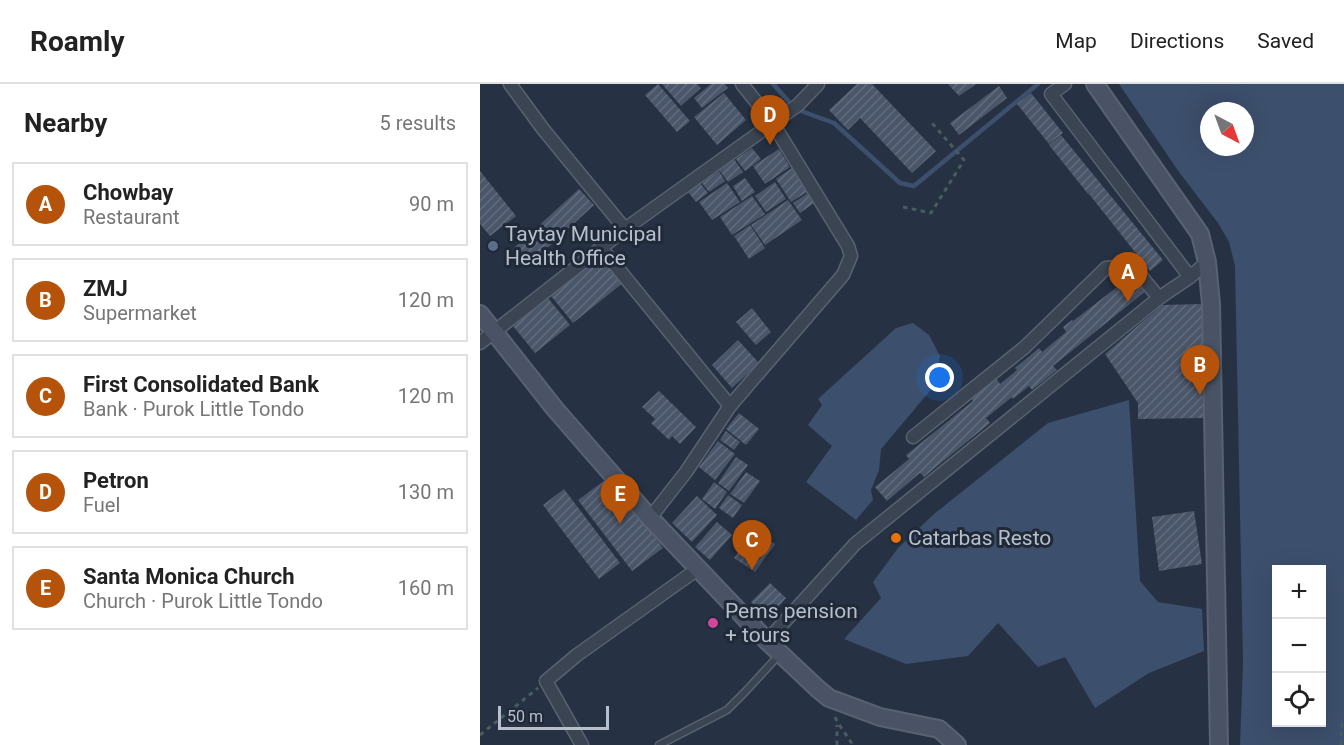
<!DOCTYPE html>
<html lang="en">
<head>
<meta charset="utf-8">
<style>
  :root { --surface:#fff; --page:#f6f6f6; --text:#222; --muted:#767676; --line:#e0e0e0; --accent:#b45309 }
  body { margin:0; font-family:Roboto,sans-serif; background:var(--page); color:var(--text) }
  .controls { position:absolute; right:18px; bottom:18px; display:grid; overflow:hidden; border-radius:0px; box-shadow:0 6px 24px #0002 }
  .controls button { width:54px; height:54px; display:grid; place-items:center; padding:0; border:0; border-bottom:2px solid var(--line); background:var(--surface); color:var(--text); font:30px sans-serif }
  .compass { position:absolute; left:720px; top:18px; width:54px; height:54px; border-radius:50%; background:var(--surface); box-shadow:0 6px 24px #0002; rotate:139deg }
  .scale { position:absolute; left:18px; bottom:15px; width:111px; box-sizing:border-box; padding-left:6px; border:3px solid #b8bfcc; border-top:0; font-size:16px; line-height:21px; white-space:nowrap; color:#b8bfcc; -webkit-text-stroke:4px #1f2938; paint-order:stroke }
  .you { position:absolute; left:460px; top:294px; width:21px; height:21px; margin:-15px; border:4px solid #fff; border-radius:50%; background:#1a73e8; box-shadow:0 0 0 9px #1a73e833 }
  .badge { display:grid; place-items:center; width:39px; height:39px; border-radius:50%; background:var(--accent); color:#fff; font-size:20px; font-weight:700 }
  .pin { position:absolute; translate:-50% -50px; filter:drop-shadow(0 2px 3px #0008) }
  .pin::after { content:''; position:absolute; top:32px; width:21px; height:18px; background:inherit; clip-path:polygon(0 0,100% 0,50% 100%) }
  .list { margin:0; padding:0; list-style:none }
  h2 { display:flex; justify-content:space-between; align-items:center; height:78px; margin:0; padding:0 24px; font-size:26px }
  h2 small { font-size:20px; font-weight:400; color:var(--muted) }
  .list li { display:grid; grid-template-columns:39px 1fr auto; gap:18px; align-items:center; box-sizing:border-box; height:84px; margin:0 12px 12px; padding:0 12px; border:2px solid var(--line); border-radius:0px }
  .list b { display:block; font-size:22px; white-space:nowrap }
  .list p { margin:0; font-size:20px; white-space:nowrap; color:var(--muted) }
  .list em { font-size:20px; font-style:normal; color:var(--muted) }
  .icon { flex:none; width:33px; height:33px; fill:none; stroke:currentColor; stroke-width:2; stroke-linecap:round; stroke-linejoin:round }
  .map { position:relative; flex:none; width:864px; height:661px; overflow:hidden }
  header { display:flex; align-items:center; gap:36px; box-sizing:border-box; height:84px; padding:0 30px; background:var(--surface); border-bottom:2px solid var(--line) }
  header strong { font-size:28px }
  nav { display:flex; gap:33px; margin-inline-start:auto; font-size:21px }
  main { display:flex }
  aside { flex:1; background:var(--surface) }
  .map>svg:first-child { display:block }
</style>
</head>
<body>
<header>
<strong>Roamly</strong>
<nav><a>Map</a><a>Directions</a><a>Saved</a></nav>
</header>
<main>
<aside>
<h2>Nearby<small>5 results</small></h2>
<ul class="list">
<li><span class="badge">A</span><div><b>Chowbay</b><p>Restaurant</p></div><em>90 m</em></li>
<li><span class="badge">B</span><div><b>ZMJ</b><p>Supermarket</p></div><em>120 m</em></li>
<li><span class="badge">C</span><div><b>First Consolidated Bank</b><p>Bank · Purok Little Tondo</p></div><em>120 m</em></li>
<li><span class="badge">D</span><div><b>Petron</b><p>Fuel</p></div><em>130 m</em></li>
<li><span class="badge">E</span><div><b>Santa Monica Church</b><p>Church · Purok Little Tondo</p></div><em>160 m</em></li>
</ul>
</aside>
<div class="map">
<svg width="864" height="661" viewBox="0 0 864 661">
  <defs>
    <pattern id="building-hatch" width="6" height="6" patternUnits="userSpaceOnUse" patternTransform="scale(1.5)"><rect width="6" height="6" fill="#4a5669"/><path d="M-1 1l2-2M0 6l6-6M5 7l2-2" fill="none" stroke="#626c7d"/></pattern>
  </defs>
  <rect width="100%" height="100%" fill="#263243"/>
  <g fill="#3c4f6c" fill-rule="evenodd">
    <path d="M639 0H864V661H760L763 579 755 182 749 158 738 139 699 88ZM729 27H765V63H729ZM796 486H842V638H796Z"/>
    <path d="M433 239 449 251 460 272 454 302 401 365 399 386 391 406 393 416 376 436 326 398 352 362 328 341 342 321 338 315 416 244Z"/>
    <path d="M649 316 660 497 678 518 722 525 724 567 669 589 615 624 585 573 558 583 518 539 488 572 426 580 364 555 401 514 393 498 418 464 454 430 568 339Z"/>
  </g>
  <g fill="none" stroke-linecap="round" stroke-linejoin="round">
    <g stroke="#3c4f6c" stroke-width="4.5">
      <path d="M293 0 311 20"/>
      <path d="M321 27 354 39 420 99 434 102 558 0"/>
    </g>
  </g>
  <g fill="url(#building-hatch)">
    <path d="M178 0 210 37 197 48 165 11Z"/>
    <path d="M182 0H217L221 4 201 22Z"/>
    <path d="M231 0H245L248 4 222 24 214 14Z"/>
    <path d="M377 0H392L456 67 432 89 380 34 368 46 349 26Z"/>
    <path d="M468 0H496L479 12Z"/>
    <path d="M519 2 527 14 479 51 470 39Z"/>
    <path d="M244 9 266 36 237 61 214 33Z"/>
    <path d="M551 9 583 49 569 60 537 20Z"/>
    <path d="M581 51 683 176 670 187 609 110 618 103 608 110 569 61Z"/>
    <path d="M272 64 281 75 265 87 256 75Z"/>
    <path d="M299 65 310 83 285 100 273 82Z"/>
    <path d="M254 75 263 88 248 98 239 86Z"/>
    <path d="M312 84 327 108 311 118 296 95Z"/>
    <path d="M0 87 36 132 10 152 0 140Z"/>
    <path d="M239 87 245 97 229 108 222 99Z"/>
    <path d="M265 94 275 108 262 117 253 102Z"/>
    <path d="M295 98 306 115 286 128 275 112Z"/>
    <path d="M220 99 228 109 216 118 208 108Z"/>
    <path d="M247 99 260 118 232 136 219 118Z"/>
    <path d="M99 105 114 121 48 182 33 165Z"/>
    <path d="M328 109 334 119 320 129 313 119Z"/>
    <path d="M272 112 285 130 252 151 240 133Z"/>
    <path d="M308 116 322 136 285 161 271 141Z"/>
    <path d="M270 141 285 164 269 175 254 152Z"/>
    <path d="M122 171 144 198 93 239 71 212Z"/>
    <path d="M654 190 667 206 573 282 577 286 552 306 549 302 533 315 532 313 506 334 510 339 444 393 440 389 407 417 395 403 429 375 426 371 493 317 491 314 516 294 520 300 537 286 535 284 559 264 562 268 586 248 583 243 592 236 593 237Z"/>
    <path d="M68 214 90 241 55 269 33 242Z"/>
    <path d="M722 220 723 334 658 335V319L625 270 682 221Z"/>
    <path d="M272 224 291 248 276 261 256 238Z"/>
    <path d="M258 256 279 279 252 304 232 281Z"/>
    <path d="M179 307 216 343 200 360 192 352 189 356 171 339 175 335 162 323Z"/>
    <path d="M259 329 279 345 266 361 246 345Z"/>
    <path d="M246 347 260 358 254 366 240 356Z"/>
    <path d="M238 357 255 370 235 396 219 383Z"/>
    <path d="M256 373 268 381 249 407 238 399Z"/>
    <path d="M266 388 280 397 264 419 250 410Z"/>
    <path d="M129 393 183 464 152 487 98 416Z"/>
    <path d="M234 398 247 408 235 425 222 415Z"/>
    <path d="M84 405 140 479 119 495 63 421Z"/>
    <path d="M248 411 262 421 253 434 239 424Z"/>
    <path d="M217 412 237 431 212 458 192 439Z"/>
    <path d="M714 427 722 480 679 487 672 433Z"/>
    <path d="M237 438 252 451 230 476 215 463Z"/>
    <path d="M274 445 295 460 275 488 254 474Z"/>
    <path d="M290 499 306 514 288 534 271 518Z"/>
  </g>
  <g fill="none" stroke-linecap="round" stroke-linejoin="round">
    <g stroke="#596270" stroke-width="9">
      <path id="lane" d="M179 661 247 626 265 608 300 570"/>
    </g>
    <g stroke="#596270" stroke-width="15">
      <g id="street">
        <path d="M30 0 63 45 145 145"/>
        <path d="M585 0 571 10 710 193"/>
        <path d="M122 165 250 322"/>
        <path d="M0 259 145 145 318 21 338 0"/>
        <path d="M433 353 545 263 626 184 646 182 657 187 679 214"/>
        <path d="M170 434 206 388 250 322 363 191 371 172 368 162 292 38 262 0"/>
        <path d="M287 557 375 460 679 214 710 193 727 178"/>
        <path d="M102 661 66 597 97 571 219 484"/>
      </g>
    </g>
    <g stroke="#596270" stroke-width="20">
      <g id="secondary">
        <path d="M615 0 720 150 727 178 731 220 739 661"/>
        <path d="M0 230 75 325 170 434 287 557 338 605 349 614 400 633 459 645 477 661"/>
      </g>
    </g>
    <g stroke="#475d60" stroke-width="3" stroke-dasharray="4.5 4.5" stroke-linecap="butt">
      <path d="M423 123 451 129 484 76 452 39"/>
      <path d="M355 633 358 639 373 661"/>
      <path d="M0 651 58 604"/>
      <path d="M357 661V641"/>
      <path d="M861 661 862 636"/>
    </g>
    <use href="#lane" stroke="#3b4452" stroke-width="6"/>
    <use href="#street" stroke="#3b4452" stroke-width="12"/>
    <use href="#secondary" stroke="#495365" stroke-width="16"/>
  </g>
  <circle fill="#5c6f8a" stroke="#1f2938" stroke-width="2" cx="13" cy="162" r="6"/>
  <circle fill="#e8710a" stroke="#1f2938" stroke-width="2" cx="416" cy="454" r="6"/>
  <circle fill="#d1479c" stroke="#1f2938" stroke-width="2" cx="233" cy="539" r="6"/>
  <g text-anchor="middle" stroke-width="6" stroke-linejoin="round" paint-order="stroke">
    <g font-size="21" fill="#b8bfcc" stroke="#1f2938" text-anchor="start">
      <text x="25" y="157">Taytay Municipal<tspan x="25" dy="24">Health Office</tspan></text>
      <text x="428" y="461">Catarbas Resto</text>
      <text x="245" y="534">Pems pension<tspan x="245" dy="24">+ tours</tspan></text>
    </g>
  </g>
</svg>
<div class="controls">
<button>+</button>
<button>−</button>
<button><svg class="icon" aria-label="locate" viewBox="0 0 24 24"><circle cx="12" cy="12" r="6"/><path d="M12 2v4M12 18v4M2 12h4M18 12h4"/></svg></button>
</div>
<svg class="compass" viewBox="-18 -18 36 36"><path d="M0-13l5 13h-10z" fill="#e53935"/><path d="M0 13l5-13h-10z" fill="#767676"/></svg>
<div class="scale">50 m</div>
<div class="you"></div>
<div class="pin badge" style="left:648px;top:218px">A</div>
<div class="pin badge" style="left:720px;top:311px">B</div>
<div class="pin badge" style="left:272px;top:486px">C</div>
<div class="pin badge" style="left:290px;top:61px">D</div>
<div class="pin badge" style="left:140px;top:440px">E</div>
</div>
</main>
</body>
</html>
